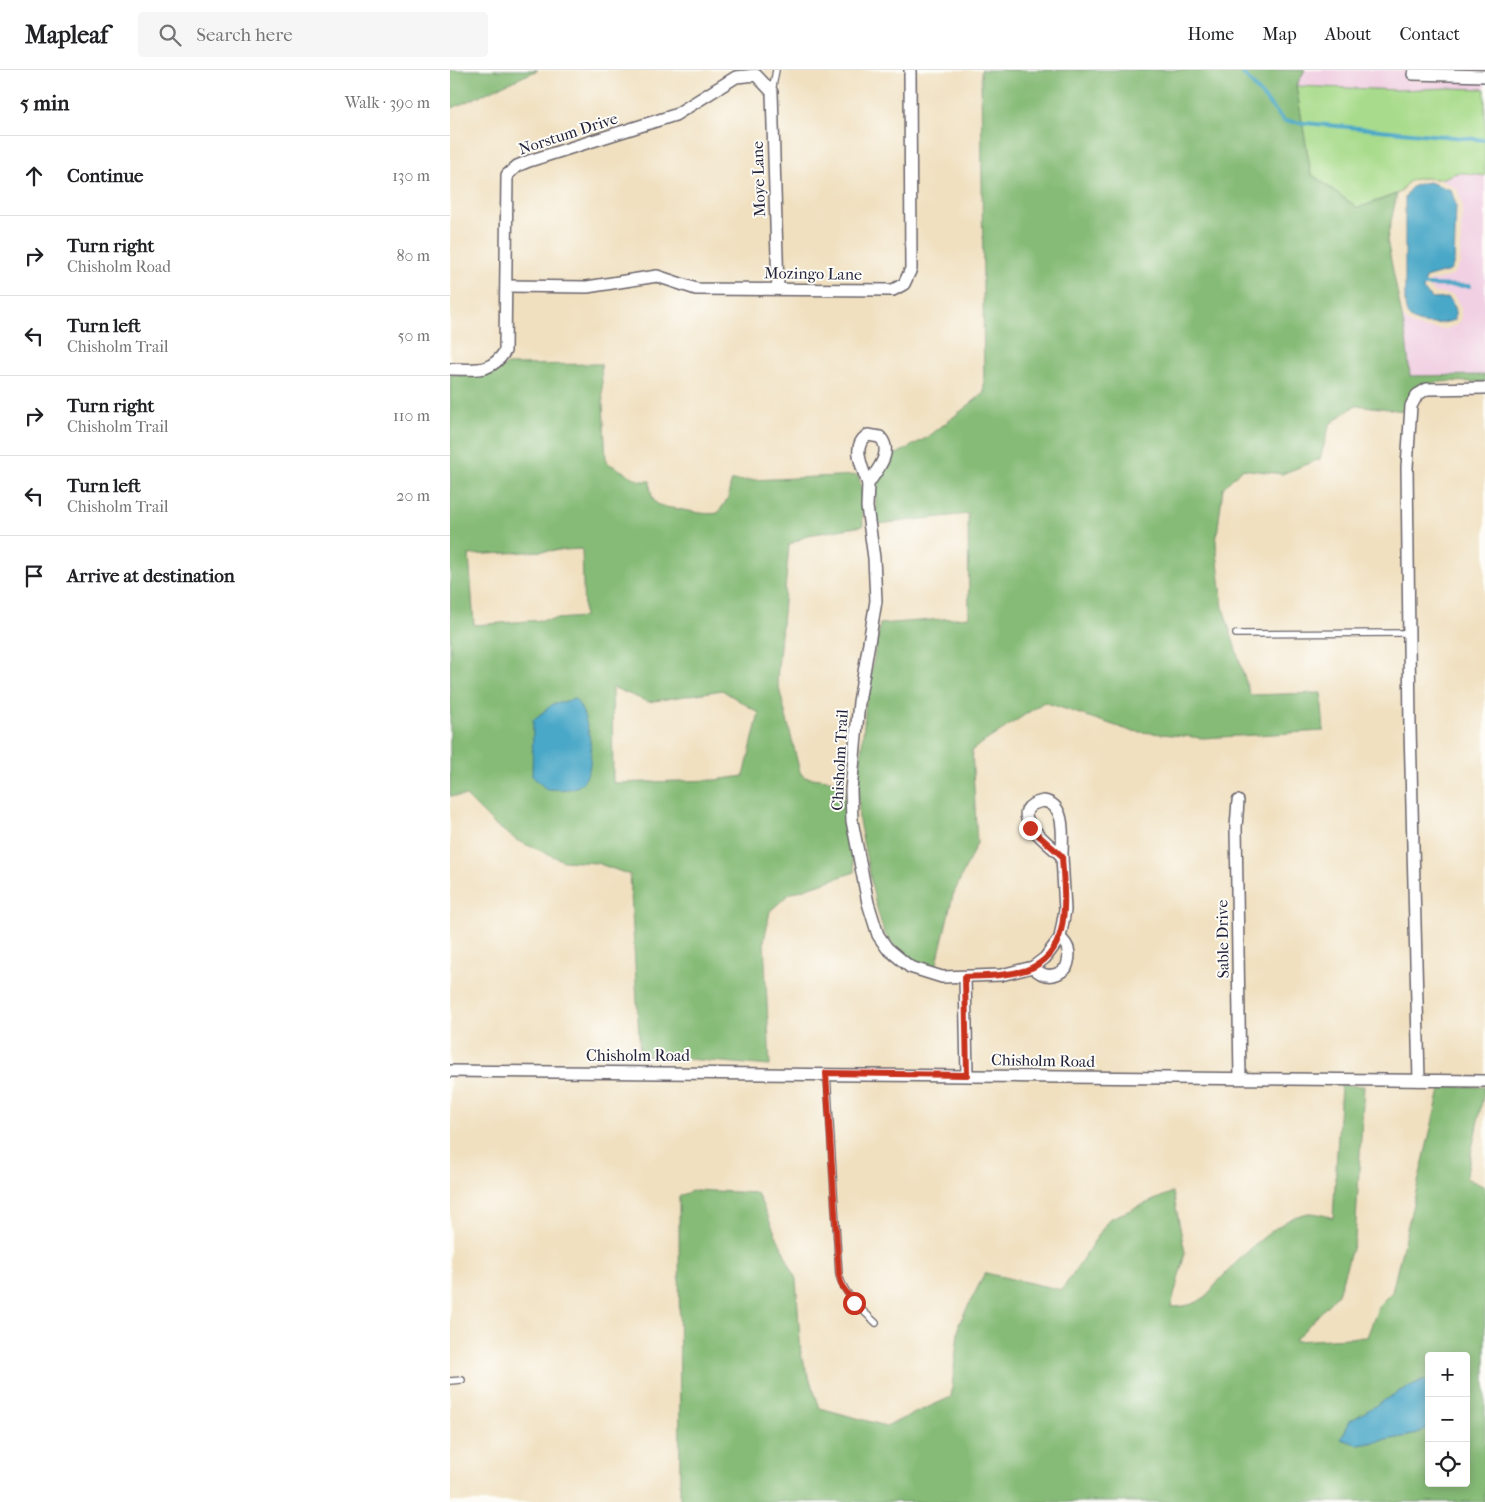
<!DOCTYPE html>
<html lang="en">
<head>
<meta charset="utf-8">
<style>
  :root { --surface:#fff; --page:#f6f6f6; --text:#202124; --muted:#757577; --line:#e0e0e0 }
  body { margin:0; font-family:"IM FELL French Canon",serif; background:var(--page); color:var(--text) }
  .controls { position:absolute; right:15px; bottom:15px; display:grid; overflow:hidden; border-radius:5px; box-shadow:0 2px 12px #0003 }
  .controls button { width:45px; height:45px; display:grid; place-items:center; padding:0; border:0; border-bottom:1px solid var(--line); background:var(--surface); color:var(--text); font:25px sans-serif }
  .stop { position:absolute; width:15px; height:15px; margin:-11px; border:4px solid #c8321e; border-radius:50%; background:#fff }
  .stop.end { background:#c8321e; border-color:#fff; box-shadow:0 1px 5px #0008 }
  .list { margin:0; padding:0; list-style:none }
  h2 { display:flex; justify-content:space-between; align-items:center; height:65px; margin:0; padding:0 20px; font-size:21px }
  h2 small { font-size:16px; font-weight:400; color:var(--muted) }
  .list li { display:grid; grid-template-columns:32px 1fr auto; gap:15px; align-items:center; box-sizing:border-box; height:80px; padding:0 20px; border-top:1px solid var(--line) }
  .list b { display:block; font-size:19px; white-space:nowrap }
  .list p { margin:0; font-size:16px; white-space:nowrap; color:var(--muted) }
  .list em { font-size:16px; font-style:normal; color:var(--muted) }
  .icon { flex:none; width:28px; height:28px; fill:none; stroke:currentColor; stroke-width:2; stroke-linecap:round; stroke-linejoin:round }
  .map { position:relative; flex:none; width:1035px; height:1432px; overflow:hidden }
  header { display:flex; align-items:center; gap:30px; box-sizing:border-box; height:70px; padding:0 25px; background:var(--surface); border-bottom:1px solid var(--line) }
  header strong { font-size:24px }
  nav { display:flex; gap:28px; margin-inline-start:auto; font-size:18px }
  .search { width:350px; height:45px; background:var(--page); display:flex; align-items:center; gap:12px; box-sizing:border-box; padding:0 18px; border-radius:5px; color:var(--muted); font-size:19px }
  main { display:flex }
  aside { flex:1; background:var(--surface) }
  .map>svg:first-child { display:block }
</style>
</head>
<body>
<header>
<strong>Mapleaf</strong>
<div class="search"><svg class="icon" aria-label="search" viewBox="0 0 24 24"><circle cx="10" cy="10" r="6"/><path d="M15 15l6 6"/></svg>Search here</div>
<nav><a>Home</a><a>Map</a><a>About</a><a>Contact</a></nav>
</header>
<main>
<aside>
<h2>5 min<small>Walk · 390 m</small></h2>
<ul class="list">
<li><svg class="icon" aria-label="ahead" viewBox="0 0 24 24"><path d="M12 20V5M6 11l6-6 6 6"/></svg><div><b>Continue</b></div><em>130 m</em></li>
<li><svg class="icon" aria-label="right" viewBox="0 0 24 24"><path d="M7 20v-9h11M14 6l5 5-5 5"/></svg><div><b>Turn right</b><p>Chisholm Road</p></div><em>80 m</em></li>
<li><svg class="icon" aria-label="left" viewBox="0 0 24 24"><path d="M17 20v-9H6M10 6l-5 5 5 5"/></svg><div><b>Turn left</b><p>Chisholm Trail</p></div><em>50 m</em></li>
<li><svg class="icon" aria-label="right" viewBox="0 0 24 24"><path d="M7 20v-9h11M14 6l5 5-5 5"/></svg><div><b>Turn right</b><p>Chisholm Trail</p></div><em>110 m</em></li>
<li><svg class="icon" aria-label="left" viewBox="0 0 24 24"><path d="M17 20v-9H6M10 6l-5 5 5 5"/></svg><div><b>Turn left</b><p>Chisholm Trail</p></div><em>20 m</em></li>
<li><svg class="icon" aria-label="arrive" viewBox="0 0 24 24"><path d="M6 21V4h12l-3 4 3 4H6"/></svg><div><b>Arrive at destination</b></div></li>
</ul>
</aside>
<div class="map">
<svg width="1035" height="1432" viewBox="0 0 1035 1432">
  <rect width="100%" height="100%" fill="#fdfcf7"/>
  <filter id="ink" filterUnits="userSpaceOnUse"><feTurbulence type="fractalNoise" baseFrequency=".02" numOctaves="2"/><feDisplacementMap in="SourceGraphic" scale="10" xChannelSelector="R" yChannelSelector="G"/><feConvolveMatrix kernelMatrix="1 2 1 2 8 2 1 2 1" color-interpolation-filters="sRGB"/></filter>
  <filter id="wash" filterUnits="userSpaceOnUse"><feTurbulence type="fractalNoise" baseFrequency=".0096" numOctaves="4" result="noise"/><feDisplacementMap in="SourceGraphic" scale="20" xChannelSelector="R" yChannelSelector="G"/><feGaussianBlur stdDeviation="1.12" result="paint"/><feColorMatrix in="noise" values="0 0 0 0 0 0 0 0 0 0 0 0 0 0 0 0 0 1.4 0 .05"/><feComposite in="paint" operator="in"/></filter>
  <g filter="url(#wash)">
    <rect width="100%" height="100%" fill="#f0e0c0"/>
    <g fill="#f1d0e3">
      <path d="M855 0H956V10L1035 13V19L998 18 948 20 846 16Z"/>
      <path d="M1008 103 1035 106V305L960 306 949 235 953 248 962 255 973 258 996 259 1007 255 1011 250V237L1003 225 985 223 979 218 980 211 1002 206 1010 194 1012 134 1007 119 989 109Z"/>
    </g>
    <path fill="#a8db8b" stroke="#657e63" d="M846 16 948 20 998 18 1035 19V106C1026 105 1016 102 1007 103 1001 104 995 109 988 109 974 108 958 105 951 122L908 138 861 104Z"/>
    <g fill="#86bb77" stroke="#546e59" fill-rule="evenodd">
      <path d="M0 0H88L0 39Z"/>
      <path d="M531 0H855L846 16 861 104 908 138 947 124 937 170 956 267 960 306 1035 305V312C1006 313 959 303 954 341L906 335 880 354 870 389 832 404 792 399 773 418 766 473 773 538 800 625 871 623 874 661 753 668 681 661 594 632 522 680 527 773 503 825 486 897 464 892 443 875 434 863 425 831 409 751 408 720 416 632 430 554 519 547 518 444 427 454 425 416 443 386 478 367 534 323Z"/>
      <path d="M151 294 156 392 190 411H200C201 440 210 435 233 440 246 442 255 445 268 443L278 428 281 411 408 405 411 415 413 456 358 465 339 475 327 610 350 702 354 707 394 712 395 751 405 802 339 824 320 841 314 871 320 996 190 985 180 805 147 793 114 791 68 771 44 754 16 726H0V305C16 305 45 309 55 295ZM132 479 134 547 24 555 19 485ZM162 617 198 632 272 620 309 643 294 706 265 710 163 713Z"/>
      <path d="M891 1015 914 1016 905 1169 888 1224 844 1271 917 1267 929 1235 942 1222 991 1016 1035 1017 1016 1108 1035 1117V1432H230L229 1126 245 1120 307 1123 346 1209 351 1285 370 1338 436 1356 501 1327 509 1254 535 1203 612 1220 659 1149 723 1122 735 1183 721 1237C758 1236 756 1222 779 1200 796 1182 835 1144 860 1143 867 1143 876 1146 883 1148ZM979 1286H1016V1413H979V1358L963 1365 909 1375 892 1369 948 1322 972 1310 979 1313Z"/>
    </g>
    <g fill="#48a7c7" stroke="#356481">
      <path d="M979 112 1001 120 1006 135 1004 193 1000 201 975 208 973 220 983 229 998 228 1005 237V250C993 254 965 258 957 244 956 241 955 235 955 232V128C960 115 966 114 979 112Z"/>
      <path d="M125 629C139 645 148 695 133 712 125 722 108 719 96 719L82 706 83 650 103 634Z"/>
      <path d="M973 1310 979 1313V1358L963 1365 909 1375 891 1369 900 1351 948 1322Z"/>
    </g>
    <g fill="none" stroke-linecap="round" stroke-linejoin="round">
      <g stroke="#48a7c7" stroke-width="4">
        <path d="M790 0 834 51 1035 70"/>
        <path d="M973 215 1020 216"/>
      </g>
    </g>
  </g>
  <g filter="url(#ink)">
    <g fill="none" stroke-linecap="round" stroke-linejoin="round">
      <g stroke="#6a646a" stroke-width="8">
        <g id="lane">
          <path d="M322 22 326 0"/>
          <path d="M786 564 959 563"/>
          <path d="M377 1003 389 1205C395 1226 411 1239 426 1253"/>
          <path d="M0 1311 12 1310"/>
        </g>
      </g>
      <g stroke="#6a646a" stroke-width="14">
        <g id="street">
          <path d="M963 4 1035 6"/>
          <path d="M57 216 137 217 207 206 246 219 443 220 454 214 461 199 460 0"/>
          <path d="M0 299C24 299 41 304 55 281L57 105 67 96 79 91 225 45 286 7 306 5 322 22 328 219"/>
          <path d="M418 365 430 367C444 382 427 400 418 414 413 398 400 376 418 365Z"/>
          <path d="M418 414 417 437 424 488 426 531 409 632 401 720 402 751 418 833 428 865 437 878 460 897 492 907 551 905 583 897 595 888 610 868 615 840 612 786"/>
          <path d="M593 731C617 734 612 767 612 786 599 774 551 740 593 731Z"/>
          <path d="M788 731 786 757 790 1008"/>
          <path d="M583 897C593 908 605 908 616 898 621 886 620 876 610 868"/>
          <path d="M515 907 517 1005"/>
          <path d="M0 1001 1035 1011"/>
          <path d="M969 1010 960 658 957 397 961 336 967 325 977 319 1035 318"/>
        </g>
      </g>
      <use href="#lane" stroke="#fff" stroke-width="5.5"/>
      <use href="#street" stroke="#fff" stroke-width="11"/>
    </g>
  </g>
  <g fill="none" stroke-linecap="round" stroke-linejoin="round" filter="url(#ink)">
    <path stroke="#c8321e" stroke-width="6" d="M404 1233 392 1216 389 1205 376 1003 517 1005 515 907C535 906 556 906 576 900 624 884 614 825 612 786L580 758"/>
  </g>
  <g text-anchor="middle" stroke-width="4" stroke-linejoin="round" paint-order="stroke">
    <g font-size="16" fill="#22223b" stroke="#fdfcf7">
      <text transform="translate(118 63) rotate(-18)" y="6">Norstum Drive</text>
      <text transform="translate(308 109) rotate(-92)" y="6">Moye Lane</text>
      <text transform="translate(363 203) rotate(1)" y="6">Mozingo Lane</text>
      <text transform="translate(389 690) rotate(-87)" y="6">Chisholm Trail</text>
      <text transform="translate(772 869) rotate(-91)" y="6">Sable Drive</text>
      <text x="188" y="991">Chisholm Road</text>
      <text transform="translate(593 990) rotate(1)" y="6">Chisholm Road</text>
    </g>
  </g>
</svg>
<div class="controls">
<button>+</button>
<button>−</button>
<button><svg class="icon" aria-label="locate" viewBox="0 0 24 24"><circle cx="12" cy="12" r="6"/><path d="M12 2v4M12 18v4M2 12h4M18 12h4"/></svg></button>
</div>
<div class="stop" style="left:404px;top:1233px"></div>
<div class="stop end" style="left:580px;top:758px"></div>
</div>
</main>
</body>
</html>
